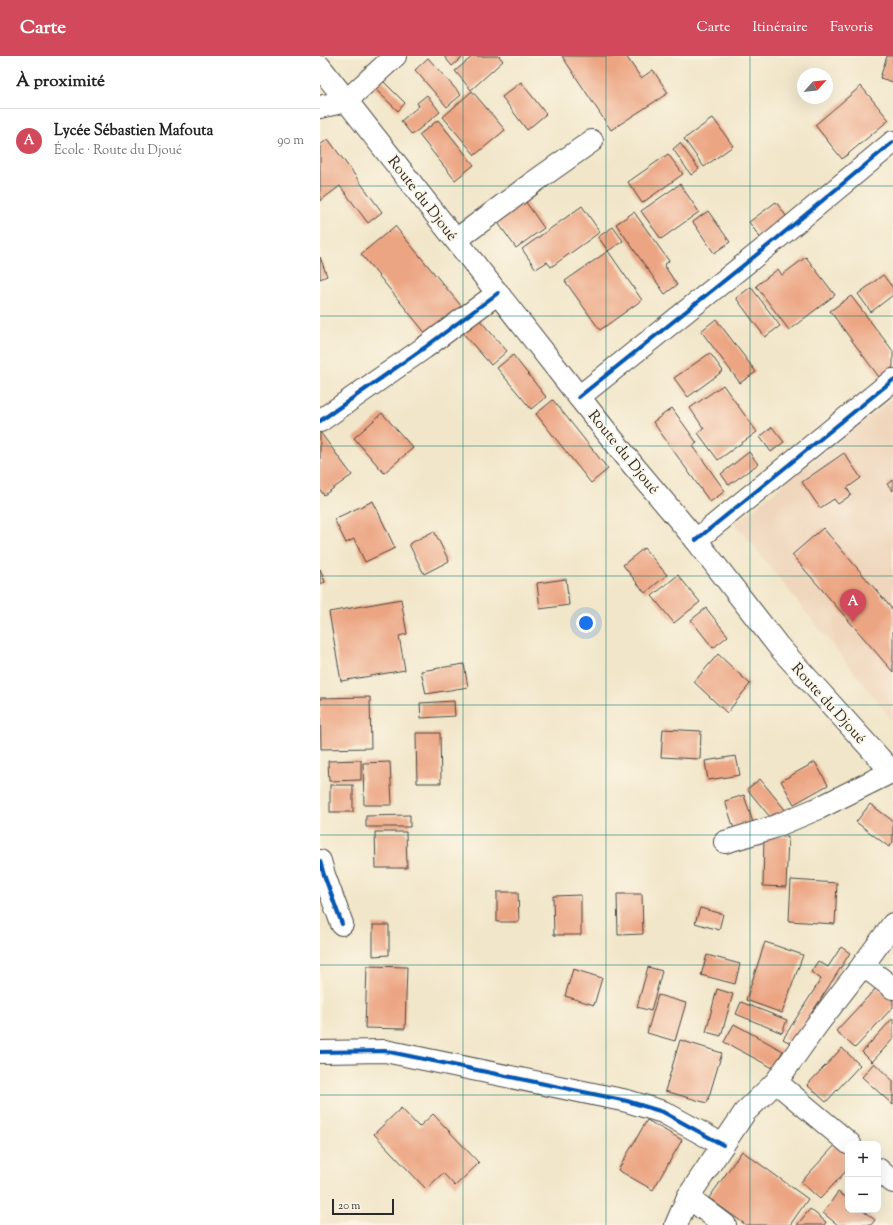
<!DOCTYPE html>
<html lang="fr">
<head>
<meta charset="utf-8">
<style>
  :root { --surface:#fff; --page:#f6f6f6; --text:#222; --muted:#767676; --line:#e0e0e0; --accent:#d1495b }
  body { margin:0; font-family:"Sorts Mill Goudy",serif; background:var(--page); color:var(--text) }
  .controls { position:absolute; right:12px; bottom:12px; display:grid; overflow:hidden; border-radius:8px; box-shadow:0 4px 16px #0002 }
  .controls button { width:36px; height:36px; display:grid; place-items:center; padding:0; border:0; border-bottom:1px solid var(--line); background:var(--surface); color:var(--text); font:20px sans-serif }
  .compass { position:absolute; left:477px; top:12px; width:36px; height:36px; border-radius:50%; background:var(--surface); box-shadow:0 4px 16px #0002; rotate:63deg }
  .scale { position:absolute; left:12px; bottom:10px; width:62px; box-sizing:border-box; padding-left:4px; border:2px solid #2b2b2b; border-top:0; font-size:11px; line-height:14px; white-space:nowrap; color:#2b2b2b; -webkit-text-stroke:3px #fcf5e5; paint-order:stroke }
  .you { position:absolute; left:266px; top:567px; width:14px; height:14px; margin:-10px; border:3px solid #fff; border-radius:50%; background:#1a73e8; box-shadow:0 0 0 6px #1a73e833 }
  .badge { display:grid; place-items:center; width:26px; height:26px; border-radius:50%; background:var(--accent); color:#fff; font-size:13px; font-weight:700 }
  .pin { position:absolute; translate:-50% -33px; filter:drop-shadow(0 1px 2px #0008) }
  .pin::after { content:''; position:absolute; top:21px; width:14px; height:12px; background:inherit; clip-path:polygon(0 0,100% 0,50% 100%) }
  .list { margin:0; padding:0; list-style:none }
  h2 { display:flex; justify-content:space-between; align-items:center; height:52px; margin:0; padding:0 16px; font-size:17px }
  h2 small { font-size:13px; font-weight:400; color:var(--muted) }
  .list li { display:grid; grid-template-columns:26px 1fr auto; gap:12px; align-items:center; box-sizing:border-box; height:64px; padding:0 16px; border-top:1px solid var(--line) }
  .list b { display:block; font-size:15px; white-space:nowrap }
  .list p { margin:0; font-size:13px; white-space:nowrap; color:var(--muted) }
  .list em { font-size:13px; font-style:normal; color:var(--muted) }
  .map { position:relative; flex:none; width:573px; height:1169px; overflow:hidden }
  header { display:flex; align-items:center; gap:24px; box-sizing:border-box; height:56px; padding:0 20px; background:var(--accent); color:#fff }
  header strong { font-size:19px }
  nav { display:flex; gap:22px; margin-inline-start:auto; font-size:14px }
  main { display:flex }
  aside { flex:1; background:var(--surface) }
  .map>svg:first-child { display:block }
</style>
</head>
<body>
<header>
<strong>Carte</strong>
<nav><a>Carte</a><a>Itinéraire</a><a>Favoris</a></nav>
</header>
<main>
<aside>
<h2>À proximité<small></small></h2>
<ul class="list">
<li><span class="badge">A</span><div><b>Lycée Sébastien Mafouta</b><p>École · Route du Djoué</p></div><em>90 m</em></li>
</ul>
</aside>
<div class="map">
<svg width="573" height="1169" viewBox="0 0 573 1169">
  <rect width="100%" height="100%" fill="#fcf5e5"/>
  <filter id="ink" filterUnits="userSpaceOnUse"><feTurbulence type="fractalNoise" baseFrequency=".025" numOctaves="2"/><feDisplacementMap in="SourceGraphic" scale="8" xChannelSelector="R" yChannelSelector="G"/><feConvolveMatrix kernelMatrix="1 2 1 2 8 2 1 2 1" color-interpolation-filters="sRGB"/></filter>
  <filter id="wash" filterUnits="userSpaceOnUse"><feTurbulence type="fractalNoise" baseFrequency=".012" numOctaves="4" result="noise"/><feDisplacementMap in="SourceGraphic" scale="16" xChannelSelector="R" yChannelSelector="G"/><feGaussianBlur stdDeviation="0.9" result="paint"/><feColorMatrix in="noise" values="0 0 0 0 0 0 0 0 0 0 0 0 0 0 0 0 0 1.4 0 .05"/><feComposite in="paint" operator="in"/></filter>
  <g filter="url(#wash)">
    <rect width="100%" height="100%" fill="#f1e6c9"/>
    <path fill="#efd6bc" d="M573 342V665L415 467Z"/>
    <g id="blocks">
      <g fill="#eca583">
        <path d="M124 0H144L132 10Z"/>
        <path d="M153 0H179L183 5 151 34 135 15Z"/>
        <path d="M242 0H306L321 22 333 14 348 37 291 74Z"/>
        <path d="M567 0H573V26L560 22Z"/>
        <path d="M108 2 141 39 127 51 95 14Z"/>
        <path d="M59 21 85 47 78 55 51 29Z"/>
        <path d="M201 26 226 58 207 74 182 41Z"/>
        <path d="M541 30 569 64 522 103 495 69Z"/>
        <path d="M152 35 185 74 155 99 123 61Z"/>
        <path d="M107 39 120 56 92 79 81 65 99 50 97 47Z"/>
        <path d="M393 62 413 90 384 111 364 83Z"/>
        <path d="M118 64 154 109 135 124 99 79Z"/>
        <path d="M8 83 62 156 48 167 20 130 0 145V89Z"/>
        <path d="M360 87 379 113 371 119 353 93Z"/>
        <path d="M348 98 363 118 322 147 308 126Z"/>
        <path d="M360 128 379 156 341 183 321 155Z"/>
        <path d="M203 142 224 172 196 192 174 161Z"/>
        <path d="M456 146 469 164 441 183 429 166Z"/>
        <path d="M262 150 280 176 231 211 227 206 216 213 202 193Z"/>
        <path d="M388 155 410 186 394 197 373 166Z"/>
        <path d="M314 156 349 205 344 209 357 229 345 238 296 168Z"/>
        <path d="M75 170 142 251 107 279 41 198Z"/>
        <path d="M293 171 303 185 288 195 322 244 280 274 245 225 288 195 278 181Z"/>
        <path d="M0 201 7 220 0 223Z"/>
        <path d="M486 201 515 239 469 274 436 230 458 213 462 219Z"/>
        <path d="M563 219 573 232V239L551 256 538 238Z"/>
        <path d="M431 231 460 270 445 281 416 242Z"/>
        <path d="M531 240 573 295V311L559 321 510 255Z"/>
        <path d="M157 261 187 295 171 309 141 275Z"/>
        <path d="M396 263 436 316 420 327 381 275Z"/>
        <path d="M390 297 403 315 368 341 354 322Z"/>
        <path d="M193 299 226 341 211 353 177 312Z"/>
        <path d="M403 329 437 376 398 404 378 377 384 373 370 352Z"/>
        <path d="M233 344 288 413 271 427 216 358Z"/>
        <path d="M352 352 377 387 373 390 405 435 390 446 333 366Z"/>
        <path d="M62 357 93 392 64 417 34 382Z"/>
        <path d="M452 371 464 386 451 396 440 381Z"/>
        <path d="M0 376 32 419 4 439 0 434Z"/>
        <path d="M429 396 438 408 409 429 401 418Z"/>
        <path d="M524 397 541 422 527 432 531 439 518 448 514 443 500 452 482 426Z"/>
        <path d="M573 424V435L567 428Z"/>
        <path d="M53 445 75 492 45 506 34 483 26 487 14 463Z"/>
        <path d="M503 472 573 554V616L472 499Z"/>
        <path d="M114 475 129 505 104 518 89 488Z"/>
        <path d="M324 492 347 519 325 537 303 509Z"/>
        <path d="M0 513 5 526 0 528Z"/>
        <path d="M358 519 380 546 354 567 332 540Z"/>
        <path d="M246 523 249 549 220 553 217 527Z"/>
        <path d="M81 543 87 578 79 580 85 614 21 625 9 556Z"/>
        <path d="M386 552 408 580 393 592 371 564Z"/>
        <path d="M398 598 430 628 407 657 374 626Z"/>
        <path d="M144 608 148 631 106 638 101 615Z"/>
        <path d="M50 641 51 692 1 693 0 642Z"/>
        <path d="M134 645 135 660 101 662 100 647Z"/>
        <path d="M343 673 381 675 380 703 341 701Z"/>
        <path d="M96 677H120L121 727H97Z"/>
        <path d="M416 700 420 719 388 724 385 705Z"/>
        <path d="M41 704V724L9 725 8 705Z"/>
        <path d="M70 706 72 749H44L43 707Z"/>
        <path d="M495 706 508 729 474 748 461 725Z"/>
        <path d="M440 723 467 756 455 767 427 733Z"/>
        <rect x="10" y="729" width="23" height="27"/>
        <path d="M424 739 435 773 416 779 405 745Z"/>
        <path d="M550 748 573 765V786L569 791 536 766Z"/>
        <path d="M90 759V771H46V760Z"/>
        <path d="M55 776H86L87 812H56Z"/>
        <path d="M444 780 468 781 466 831 443 830Z"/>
        <path d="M471 824 517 827 515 868 469 865Z"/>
        <path d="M177 836H198L199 866H177Z"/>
        <path d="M297 838H322L323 878 298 879Z"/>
        <path d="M261 839V879H234L233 840Z"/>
        <path d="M380 852 403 858 399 874 375 867Z"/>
        <path d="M53 869H69V899L53 900Z"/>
        <path d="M445 886 483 899 462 957 426 944Z"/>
        <path d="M521 891 530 897 472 988 463 983 501 923 491 916 498 905 508 911Z"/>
        <path d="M387 899 420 908 415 928 381 919Z"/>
        <path d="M47 910 87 911 85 973 45 972Z"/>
        <path d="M328 911 342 915 331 955 317 951Z"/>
        <path d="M253 913 282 922 274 949 245 940Z"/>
        <path d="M557 931 573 945V951L535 992 516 975Z"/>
        <path d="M397 933 413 938 401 980 386 976Z"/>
        <path d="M338 939 366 947 355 985 327 977Z"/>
        <path d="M421 946 467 964 462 977 416 958Z"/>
        <path d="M573 962V983L552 1006 542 996Z"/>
        <path d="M414 968 463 995 453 1012 404 986Z"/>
        <path d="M360 984 402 997 387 1047 345 1035Z"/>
        <path d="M522 992 540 1009 506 1046 487 1029Z"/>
        <path d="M554 1007 573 1025V1049L542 1021Z"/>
        <path d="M81 1052 99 1071 113 1058 159 1107 135 1130 123 1117 106 1133 54 1078Z"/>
        <path d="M327 1064 362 1084 333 1134 298 1114Z"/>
        <path d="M517 1087 528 1097V1113L500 1143 481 1126Z"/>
        <path d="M422 1095 488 1143 470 1169H426L389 1142Z"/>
        <path d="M518 1136 528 1143V1154H542L555 1164 551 1169H518L503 1157Z"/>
        <path d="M490 1153 506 1166 504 1169H477Z"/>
      </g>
    </g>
  </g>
  <g filter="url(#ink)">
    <use href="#blocks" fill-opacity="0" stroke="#494743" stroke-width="1"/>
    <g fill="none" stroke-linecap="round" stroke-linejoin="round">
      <g stroke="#494743" stroke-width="24">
        <g id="minor">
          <path d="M0 51 26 45 75 0"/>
          <path d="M136 184 214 126 272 85"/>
          <path d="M259 341 455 184 573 86"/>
          <path d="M0 365 104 292 178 237"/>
          <path d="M376 484 573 324"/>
          <path d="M405 786 451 772 499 752 573 715"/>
          <path d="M0 805 4 819 22 868"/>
          <path d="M543 909 573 932"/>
          <path d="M0 996 65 995 307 1045 343 1056 403 1089"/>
          <path d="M456 1026 530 1088"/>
          <path d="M558 1113 573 1126"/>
          <path d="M368 1141 405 1169"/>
          <path d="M356 1169 368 1141 425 1056 456 1026 496 970 543 909 573 868"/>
        </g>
      </g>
      <g stroke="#494743" stroke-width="24">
        <path id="major" d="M0 11 259 341 312 408 376 484 459 591 573 717"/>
      </g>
      <use href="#minor" stroke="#fff" stroke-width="22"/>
      <use href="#major" stroke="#fff" stroke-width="22"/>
      <g stroke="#fcf5e5" stroke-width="6">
        <g id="cycleway">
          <path d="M259 341 455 184 573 86"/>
          <path d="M0 365 104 292 178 237"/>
          <path d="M376 484 573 324"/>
          <path d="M0 805 4 819 22 868"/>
          <path d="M0 996 65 995 307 1045 343 1056 403 1089"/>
        </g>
      </g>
      <use href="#cycleway" stroke="#0057b8" stroke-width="4"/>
    </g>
  </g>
  <path fill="none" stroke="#0f766e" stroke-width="1" stroke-opacity="0.55" d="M143 0V1169M286 0V1169M430 0V1169M0 130H573M0 260H573M0 390H573M0 520H573M0 649H573M0 779H573M0 909H573M0 1039H573"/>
  <g text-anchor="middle" stroke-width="3.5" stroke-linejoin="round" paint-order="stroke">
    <g font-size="15" fill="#2b2b2b" stroke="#fcf5e5">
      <text transform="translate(103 142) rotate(52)" y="5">Route du Djoué</text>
      <text transform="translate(304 396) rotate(51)" y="5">Route du Djoué</text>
      <text transform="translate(509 647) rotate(48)" y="5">Route du Djoué</text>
    </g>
  </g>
</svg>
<div class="controls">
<button>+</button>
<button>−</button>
</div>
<svg class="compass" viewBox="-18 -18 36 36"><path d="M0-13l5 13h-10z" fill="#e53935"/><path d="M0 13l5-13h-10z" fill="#767676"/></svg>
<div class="scale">20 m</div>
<div class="you"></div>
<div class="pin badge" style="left:533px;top:566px">A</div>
</div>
</main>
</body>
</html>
